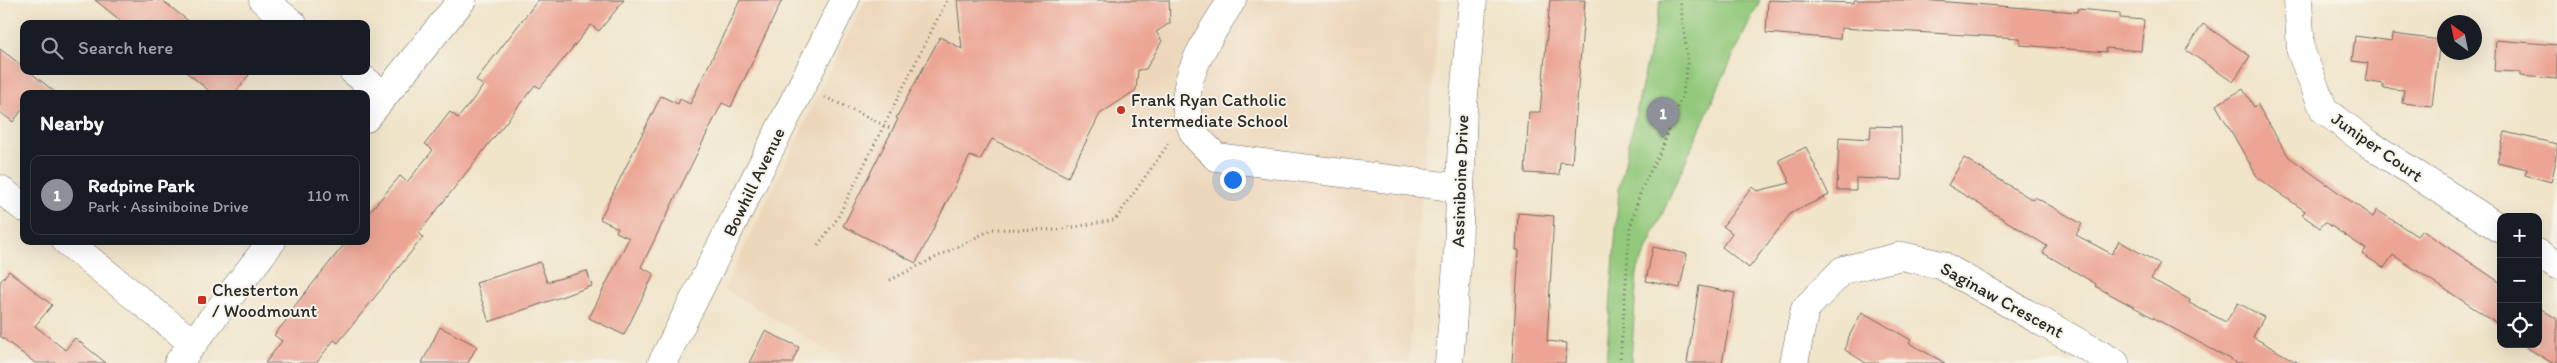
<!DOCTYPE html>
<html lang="en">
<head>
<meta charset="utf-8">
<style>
  :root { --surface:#171b24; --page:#20242c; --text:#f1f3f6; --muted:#9ea1a6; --line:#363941; --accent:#8c9099 }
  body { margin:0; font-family:Itim,sans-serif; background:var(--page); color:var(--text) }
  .controls { position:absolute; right:15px; bottom:15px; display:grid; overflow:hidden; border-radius:10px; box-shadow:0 5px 20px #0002 }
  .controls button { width:45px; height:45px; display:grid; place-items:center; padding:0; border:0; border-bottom:1px solid var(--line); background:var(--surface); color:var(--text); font:25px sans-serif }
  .compass { position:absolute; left:2437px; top:15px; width:45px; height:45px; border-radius:50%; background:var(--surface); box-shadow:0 5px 20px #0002; rotate:327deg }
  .you { position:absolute; left:1232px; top:179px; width:18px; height:18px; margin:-12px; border:4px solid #fff; border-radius:50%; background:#1a73e8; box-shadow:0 0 0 8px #1a73e833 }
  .badge { display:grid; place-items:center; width:32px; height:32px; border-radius:50%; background:var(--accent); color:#fff; font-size:16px; font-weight:700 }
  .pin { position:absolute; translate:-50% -41px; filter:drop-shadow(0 1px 2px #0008) }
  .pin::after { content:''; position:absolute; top:26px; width:18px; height:15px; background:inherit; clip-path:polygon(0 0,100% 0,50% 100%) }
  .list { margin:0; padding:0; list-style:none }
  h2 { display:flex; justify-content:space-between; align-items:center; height:65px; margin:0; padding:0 20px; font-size:21px }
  h2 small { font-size:16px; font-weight:400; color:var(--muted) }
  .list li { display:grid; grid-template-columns:32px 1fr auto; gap:15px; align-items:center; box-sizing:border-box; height:80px; margin:0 10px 10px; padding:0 10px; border:1px solid var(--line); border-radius:10px }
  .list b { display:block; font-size:19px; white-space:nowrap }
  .list p { margin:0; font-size:16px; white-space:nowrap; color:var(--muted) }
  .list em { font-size:16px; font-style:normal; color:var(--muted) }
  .icon { flex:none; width:28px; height:28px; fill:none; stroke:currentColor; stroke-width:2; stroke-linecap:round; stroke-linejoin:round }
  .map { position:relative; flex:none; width:2557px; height:363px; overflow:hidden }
  .search { position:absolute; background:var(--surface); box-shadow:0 5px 20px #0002; left:20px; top:20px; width:350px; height:55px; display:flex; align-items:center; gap:12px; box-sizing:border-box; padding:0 18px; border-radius:10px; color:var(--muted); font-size:19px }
  .panel { position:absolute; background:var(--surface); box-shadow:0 5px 20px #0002; left:20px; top:90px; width:350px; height:155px; border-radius:10px }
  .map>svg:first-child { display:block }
</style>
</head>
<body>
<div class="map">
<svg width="2557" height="363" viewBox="0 0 2557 363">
  <rect width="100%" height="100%" fill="#f7f3e8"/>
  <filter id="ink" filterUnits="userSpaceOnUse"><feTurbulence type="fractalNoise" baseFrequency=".02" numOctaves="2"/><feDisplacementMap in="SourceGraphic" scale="10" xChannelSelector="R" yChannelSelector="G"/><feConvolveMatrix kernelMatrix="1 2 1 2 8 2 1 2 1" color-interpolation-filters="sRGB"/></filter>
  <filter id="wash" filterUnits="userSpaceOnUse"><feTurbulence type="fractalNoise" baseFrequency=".0096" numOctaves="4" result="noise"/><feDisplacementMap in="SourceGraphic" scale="20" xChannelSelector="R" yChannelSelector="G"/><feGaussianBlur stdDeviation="1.12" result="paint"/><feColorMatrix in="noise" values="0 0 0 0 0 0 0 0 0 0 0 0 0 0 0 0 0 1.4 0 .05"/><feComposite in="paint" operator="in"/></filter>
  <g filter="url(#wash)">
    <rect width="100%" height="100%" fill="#f0e4c9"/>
    <path fill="#edd7bb" d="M865 0H1441L1419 221 1409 363H838L840 358 724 289Z"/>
    <path fill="#93c97b" stroke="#5f7a53" d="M1661 0H1760L1718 88 1637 271 1631 363H1606L1619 189Z"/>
    <g id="blocks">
      <g fill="#eca594">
        <path d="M95 0H162L192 24H125Z"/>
        <path d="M538 0H624L599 31 591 25 540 88 535 85 419 233 423 237 338 343 334 340 316 363H265L282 341 274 335 295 310 293 308 347 241H366V216L400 176 407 182 433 150 425 144 450 112 458 118 471 102 483 86 476 80Z"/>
        <path d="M740 0H782L731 107 722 103 641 267 654 274 624 335 589 318 629 238 616 232 618 228 600 219 661 96 678 104 680 99 690 104Z"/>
        <path d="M957 0H1169L1170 23 1156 32 1162 41 1146 69 1138 70 1136 90 1100 114 1068 177 992 139 980 160 970 156 916 263 843 226 898 119 896 118 940 37 962 49Z"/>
        <path d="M1550 0H1585L1572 163 1560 162 1559 175 1525 173 1529 112H1540Z"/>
        <path d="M1768 0 1854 3V0H1922L2077 12 2078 9 2120 13V18L2144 20 2141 51 2106 48V52L2020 45V38L1841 28 1840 39 1766 33Z"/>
        <path d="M2203 24 2250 56 2233 82 2186 50Z"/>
        <path d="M2393 34 2440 40 2432 106 2402 103 2404 90 2383 88V84L2365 81 2368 63 2352 61 2355 36 2392 41Z"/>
        <path d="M2496 40 2557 45V79L2520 76V72L2494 71Z"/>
        <path d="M0 49 24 67V71H29L57 94H24V107L13 122 0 112Z"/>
        <path d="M185 71H252L234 94H213Z"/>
        <path d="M2243 89 2254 107 2257 104 2289 157 2373 217 2377 210 2417 236 2422 230 2501 283V326L2393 255 2384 268 2362 254 2366 249 2325 222 2320 228 2302 215 2305 211 2258 178 2216 105Z"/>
        <path d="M1871 126 1901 127 1902 180 1856 178V190H1837L1839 137 1870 139Z"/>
        <path d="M2505 132 2557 144V157L2551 182 2525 175 2527 169 2497 162Z"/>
        <path d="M1806 147 1829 195 1791 213 1749 268 1722 247 1732 233 1723 226 1752 187 1757 191 1790 183 1779 160Z"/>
        <path d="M1964 158 2033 200 2035 197 2082 224 2076 235 2112 254 2119 241 2160 264 2151 279 2190 300 2189 303 2226 322 2238 303 2264 317 2253 337 2298 363H2237L2095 286 2096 284 2076 272 2043 253 2047 246 1948 185Z"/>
        <path d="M1518 213 1554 216 1547 341 1567 343 1565 363H1512L1519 250H1516Z"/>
        <path d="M1653 247 1687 254 1680 288 1646 281Z"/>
        <path d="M540 262 547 282 587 271 592 286 489 322 476 283Z"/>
        <path d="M9 271 52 305 35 326 65 350 75 338 106 363H35L0 336V282Z"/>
        <path d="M1699 286 1735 293 1722 363H1687Z"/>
        <path d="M2538 307 2557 319V363H2552L2526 347 2528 344H2538Z"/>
        <path d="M1862 312 1911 340 1909 343 1945 363H1866L1845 350 1847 340Z"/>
        <path d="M440 327 477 346 468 363H422Z"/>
        <path d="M765 331 799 347 792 363H749Z"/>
      </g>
    </g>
  </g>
  <g filter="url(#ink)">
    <use href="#blocks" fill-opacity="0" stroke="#706c62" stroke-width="1"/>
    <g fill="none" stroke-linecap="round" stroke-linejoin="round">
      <g stroke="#706c62" stroke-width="29">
        <g id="minor">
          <path d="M263 0 293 24"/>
          <path d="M1232 0C1209 37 1171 86 1193 131 1197 140 1209 149 1216 157L1460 188"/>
          <path d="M2298 0 2301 52 2324 110 2369 144 2501 229"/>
          <path d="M353 71 384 95"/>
          <path d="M366 118 462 0"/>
          <path d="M0 189 24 208"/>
          <path d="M66 241 193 343"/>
          <path d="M2538 253 2557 265"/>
          <path d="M178 363 272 241"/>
          <path d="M662 363 845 0"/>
          <path d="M1449 363 1458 253 1463 106 1473 0"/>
          <path d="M1794 363 1805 309 1843 270 1902 256 1941 265 2115 363"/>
        </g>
      </g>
      <g stroke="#706c62" stroke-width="3" stroke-dasharray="1 4" stroke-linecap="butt">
        <path d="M825 97 890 128"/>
        <path d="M818 245 837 219 947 0"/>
        <path d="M890 280 993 229 1056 230 1115 220 1169 143"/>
        <path d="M1620 363 1630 228 1641 190 1664 143 1682 97 1688 64 1680 0"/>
      </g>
      <use href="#minor" stroke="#fff" stroke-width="28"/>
    </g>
  </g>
  <g fill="#c8321e" stroke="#f7f3e8" stroke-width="2">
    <circle cx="1121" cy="110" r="5"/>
    <rect x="197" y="295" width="10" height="10" rx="2.5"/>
  </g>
  <g text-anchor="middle" stroke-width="4" stroke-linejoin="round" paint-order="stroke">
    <g font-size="18" fill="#2b2b2b" stroke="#f7f3e8" text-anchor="start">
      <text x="1131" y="106">Frank Ryan Catholic<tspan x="1131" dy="21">Intermediate School</tspan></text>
      <text x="212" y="296">Chesterton<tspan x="212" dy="21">/ Woodmount</tspan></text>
    </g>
    <g font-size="18" fill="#2b2b2b" stroke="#f7f3e8">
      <text transform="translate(2377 147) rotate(35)" y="6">Juniper Court</text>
      <text transform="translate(1460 181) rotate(-88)" y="6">Assiniboine Drive</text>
      <text transform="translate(754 182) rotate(-64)" y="6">Bowhill Avenue</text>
      <text transform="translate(2002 300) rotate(29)" y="6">Saginaw Crescent</text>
    </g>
  </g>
</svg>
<div class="controls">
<button>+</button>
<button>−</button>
<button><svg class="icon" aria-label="locate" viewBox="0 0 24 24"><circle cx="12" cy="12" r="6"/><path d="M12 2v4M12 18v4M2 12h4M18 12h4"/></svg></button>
</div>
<svg class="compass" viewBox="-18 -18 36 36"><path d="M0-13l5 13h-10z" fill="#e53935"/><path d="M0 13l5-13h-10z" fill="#9ea1a6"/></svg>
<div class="you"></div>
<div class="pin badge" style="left:1663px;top:138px">1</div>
<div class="search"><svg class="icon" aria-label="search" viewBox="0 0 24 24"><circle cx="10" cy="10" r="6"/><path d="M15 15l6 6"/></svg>Search here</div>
<section class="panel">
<h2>Nearby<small></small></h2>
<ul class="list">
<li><span class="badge">1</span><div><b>Redpine Park</b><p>Park · Assiniboine Drive</p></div><em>110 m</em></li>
</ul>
</section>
</div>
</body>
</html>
